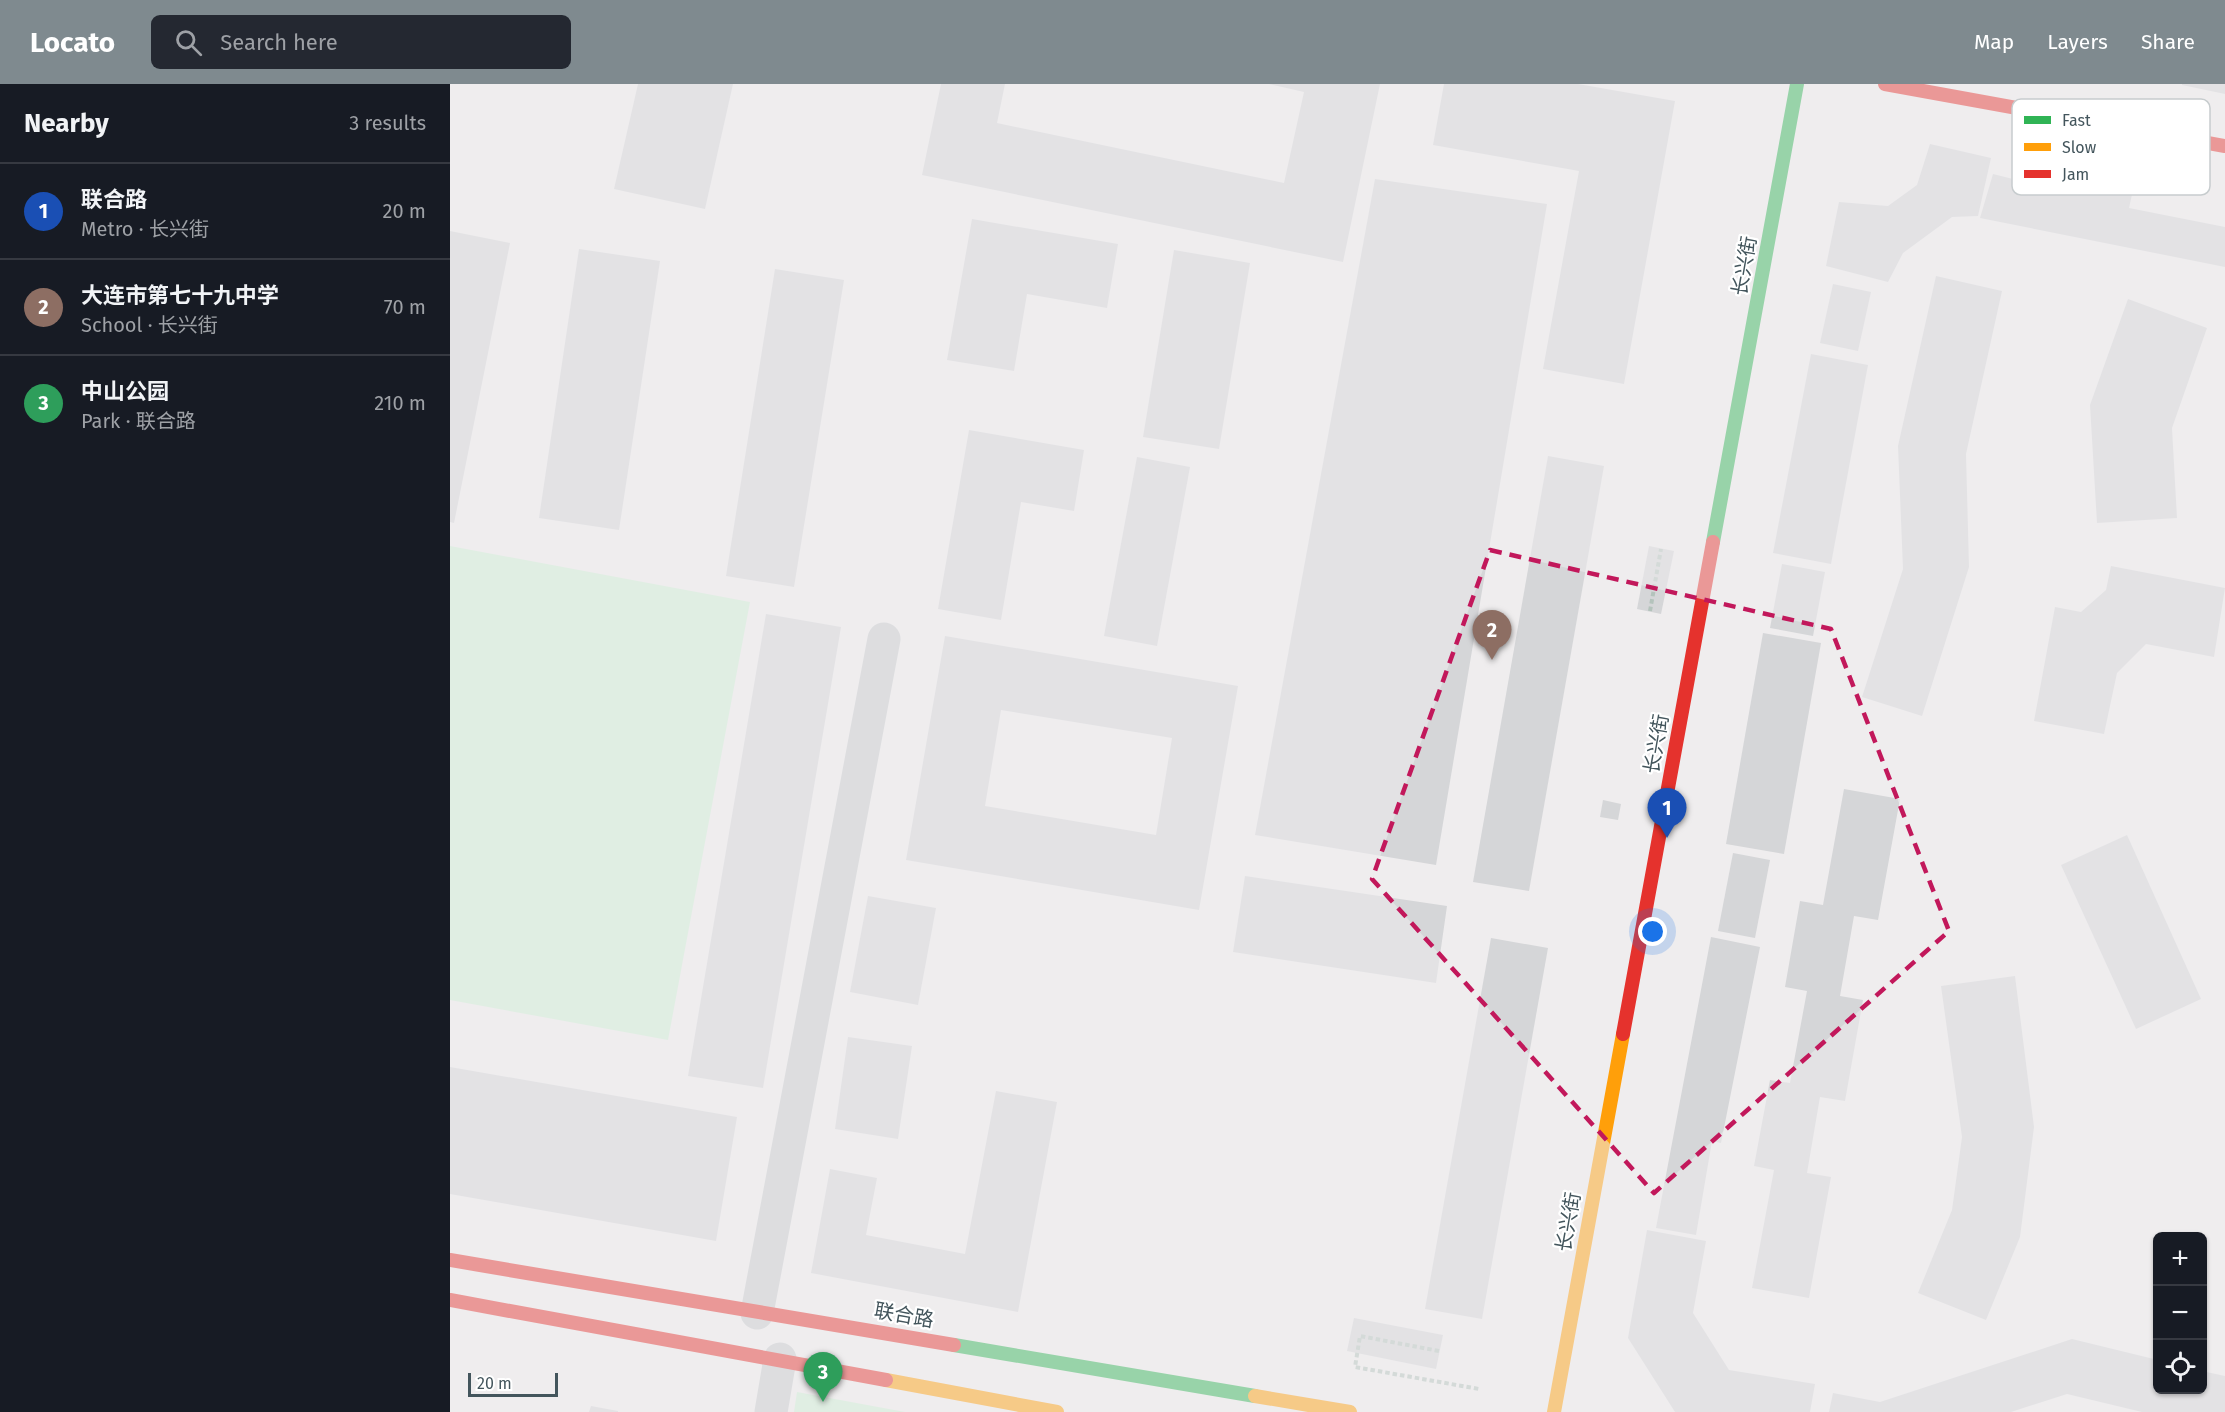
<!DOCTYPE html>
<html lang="en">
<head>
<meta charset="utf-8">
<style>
  :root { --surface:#171b24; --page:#242831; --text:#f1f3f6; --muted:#9ea1a6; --line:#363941; --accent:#7f8a8f }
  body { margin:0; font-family:"Fira Sans","Noto Sans SC",sans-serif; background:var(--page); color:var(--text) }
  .controls { position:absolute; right:18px; bottom:18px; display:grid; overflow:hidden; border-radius:9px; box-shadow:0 2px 4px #0004 }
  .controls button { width:54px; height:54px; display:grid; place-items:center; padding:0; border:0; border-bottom:2px solid var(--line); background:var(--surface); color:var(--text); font:30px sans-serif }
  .scale { position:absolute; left:18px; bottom:15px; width:90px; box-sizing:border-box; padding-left:6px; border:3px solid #43555c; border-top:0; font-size:16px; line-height:21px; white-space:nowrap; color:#43555c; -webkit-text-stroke:4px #fff; paint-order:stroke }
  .you { position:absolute; left:1203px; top:848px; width:21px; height:21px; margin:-15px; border:4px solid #fff; border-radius:50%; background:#1a73e8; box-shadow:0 0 0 9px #1a73e833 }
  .badge { display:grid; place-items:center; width:39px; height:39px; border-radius:50%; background:var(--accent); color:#fff; font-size:20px; font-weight:700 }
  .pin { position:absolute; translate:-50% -50px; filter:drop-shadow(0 2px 3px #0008) }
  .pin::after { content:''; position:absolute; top:32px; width:21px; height:18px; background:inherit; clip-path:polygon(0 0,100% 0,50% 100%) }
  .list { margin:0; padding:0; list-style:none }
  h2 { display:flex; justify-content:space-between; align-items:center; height:78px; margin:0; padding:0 24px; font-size:26px }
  h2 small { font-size:20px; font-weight:400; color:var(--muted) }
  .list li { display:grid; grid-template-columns:39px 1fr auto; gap:18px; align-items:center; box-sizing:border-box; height:96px; padding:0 24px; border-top:2px solid var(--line) }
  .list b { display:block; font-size:22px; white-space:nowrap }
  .list p { margin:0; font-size:20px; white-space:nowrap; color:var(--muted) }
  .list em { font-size:20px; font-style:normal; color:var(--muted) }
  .icon { flex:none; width:33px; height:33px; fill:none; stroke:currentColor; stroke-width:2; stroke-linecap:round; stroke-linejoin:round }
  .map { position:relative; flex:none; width:1775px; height:1328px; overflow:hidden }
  header { display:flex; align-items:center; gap:36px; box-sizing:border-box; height:84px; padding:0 30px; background:var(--accent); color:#fff }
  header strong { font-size:28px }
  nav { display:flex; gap:33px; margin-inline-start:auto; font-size:21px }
  .search { width:420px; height:54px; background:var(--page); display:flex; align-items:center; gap:15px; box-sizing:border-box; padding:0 21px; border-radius:9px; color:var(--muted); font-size:22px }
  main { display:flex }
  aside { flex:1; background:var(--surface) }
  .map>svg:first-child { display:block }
</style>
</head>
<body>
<header>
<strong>Locato</strong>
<div class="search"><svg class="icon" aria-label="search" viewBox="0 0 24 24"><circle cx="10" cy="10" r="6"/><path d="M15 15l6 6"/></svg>Search here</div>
<nav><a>Map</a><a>Layers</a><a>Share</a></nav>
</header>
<main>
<aside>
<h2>Nearby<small>3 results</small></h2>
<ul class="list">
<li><span class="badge" style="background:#1a4fb4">1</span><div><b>联合路</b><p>Metro · 长兴街</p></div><em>20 m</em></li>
<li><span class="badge" style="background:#8d6e63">2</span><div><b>大连市第七十九中学</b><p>School · 长兴街</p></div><em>70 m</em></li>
<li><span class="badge" style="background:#2e9e5b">3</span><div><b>中山公园</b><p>Park · 联合路</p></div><em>210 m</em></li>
</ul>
</aside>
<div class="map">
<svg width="1775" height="1328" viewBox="0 0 1775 1328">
  <rect width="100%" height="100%" fill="#efedee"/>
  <g fill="#cff0d5">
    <path d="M0 462 300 518 218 956 0 916Z"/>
    <path d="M347 1308 455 1328H344Z"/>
  </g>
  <g fill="#d5d6d8" fill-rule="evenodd">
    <path d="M188 0H283L255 125 164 105Z"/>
    <path d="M491 0H555L547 39 834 99 854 8 819 0H930L893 178 472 91Z"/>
    <path d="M994 0H1128L1225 17 1174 300 1093 285 1129 87 983 61Z"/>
    <path d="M1732 0H1775V10L1732 1Z"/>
    <path d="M1480 60 1541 74 1528 132 1502 133 1453 169 1438 198 1376 182 1389 118 1438 122 1467 101Z"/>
    <path d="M1543 90 1615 108 1621 94 1683 106 1679 124 1775 143V183L1530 134Z"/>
    <path d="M925 95 1097 120 986 781 805 751Z"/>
    <path d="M522 135 668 160 657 224 577 210 564 287 497 276Z"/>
    <path d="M0 147 60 159 4 439 0 438Z"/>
    <path d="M129 165 210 177 169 446 89 434Z"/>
    <path d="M724 166 800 179 769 365 693 353Z"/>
    <path d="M325 185 394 196 344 503 276 492Z"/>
    <path d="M1486 192 1552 207 1516 370 1519 483 1472 632 1412 613 1453 485 1448 362Z"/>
    <path d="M1383 200 1421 208 1408 267 1370 259Z"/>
    <path d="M1678 215 1757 244 1722 344 1727 434 1647 439 1640 321Z"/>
    <path d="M1361 270 1418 281 1381 480 1323 469Z"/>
    <path d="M519 346 634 366 624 427 571 418 551 536 488 525Z"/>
    <path d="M1098 372 1154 382 1079 807 1023 798Z"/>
    <path d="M687 373 740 383 707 562 654 552Z"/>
    <path d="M1199 462 1224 467 1211 530 1187 525Z"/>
    <path d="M1332 480 1375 488 1363 552 1320 544Z"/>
    <path d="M1661 482 1775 504 1764 573 1696 560 1667 589 1654 650 1584 637 1605 523 1631 528 1656 506Z"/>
    <path d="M316 530 391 543 313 1004 238 992Z"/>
    <path d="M1313 549 1371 559 1334 770 1276 760Z"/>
    <path d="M495 552 788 602 749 826 456 776ZM551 626 722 654 706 751 535 722Z"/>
    <path d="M1394 705 1450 715 1428 836 1404 832 1390 912 1413 916 1395 1017 1370 1013 1357 1089 1381 1093 1359 1214 1302 1204 1324 1086 1304 1082 1320 996 1340 999 1357 907 1335 903 1350 817 1373 821Z"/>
    <path d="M1153 716 1171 720 1168 736 1150 733Z"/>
    <path d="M1677 751 1751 915 1686 945 1611 781Z"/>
    <path d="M1283 769 1320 776 1305 854 1268 847Z"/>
    <path d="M795 792 997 822 986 899 783 868Z"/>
    <path d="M418 812 486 824 468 921 400 908Z"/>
    <path d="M1261 853 1310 863 1271 1059 1262 1057 1246 1151 1206 1144Z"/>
    <path d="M1041 854 1098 864 1032 1235 975 1225Z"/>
    <path d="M1565 892 1584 1043 1570 1153 1536 1236 1468 1209 1502 1126 1512 1053 1491 902Z"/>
    <path d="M398 953 462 962 448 1055 385 1045Z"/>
    <path d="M0 983 287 1033 266 1157 0 1110Z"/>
    <path d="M546 1007 607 1018 568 1228 361 1189 380 1085 427 1094 416 1151 515 1170Z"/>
    <path d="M1197 1146 1256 1157 1243 1229 1279 1286 1365 1300 1360 1328H1225L1178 1254Z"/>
    <path d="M904 1234 993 1251 986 1285 897 1267Z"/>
    <path d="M1622 1255 1708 1276V1306H1752V1287L1775 1292V1328H1692L1617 1310 1561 1328H1379L1383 1309 1430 1318Z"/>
    <path d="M141 1322 168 1327V1328H139Z"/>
  </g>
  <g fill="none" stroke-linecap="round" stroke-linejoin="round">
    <g stroke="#b4c3bc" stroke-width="4" stroke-dasharray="4.5 3" stroke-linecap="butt">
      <path d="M1200 527 1211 465"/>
      <path d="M989 1267 910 1252 905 1283 1029 1305"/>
    </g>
    <g stroke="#c7cbcd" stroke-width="33">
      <path d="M307 1229 434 555"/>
      <path d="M321 1328 330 1275"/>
    </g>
    <g stroke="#30b455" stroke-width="14">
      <path d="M1263 458 1347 0"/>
      <path d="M504 1261 805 1312"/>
    </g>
    <g stroke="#ff9f0a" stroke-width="14">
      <path d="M436 1296 607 1328"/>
      <path d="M805 1312 900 1328"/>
      <path d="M1104 1328 1173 950"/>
    </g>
    <g stroke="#e5322d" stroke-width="14">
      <path d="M1435 0 1775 62"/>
      <path d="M1173 950 1263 458"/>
      <path d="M0 1176 504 1261"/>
      <path d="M0 1216 436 1296"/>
    </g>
  </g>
  <path d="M0 0H1775V1328H0ZM1040 466 1381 545 1499 847 1204 1109 922 795Z" fill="#efedee" fill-opacity=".55" fill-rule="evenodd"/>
  <path fill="none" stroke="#c2185b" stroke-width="4.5" stroke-dasharray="12 8" stroke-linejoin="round" d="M1040 466 1381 545 1499 847 1204 1109 922 795Z"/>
  <g text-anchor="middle" stroke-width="4.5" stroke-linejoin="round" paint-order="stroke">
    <g font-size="20" fill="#43555c" stroke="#fff">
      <text transform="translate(1294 182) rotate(-80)" y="7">长兴街</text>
      <text transform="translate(1206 660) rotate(-80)" y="7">长兴街</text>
      <text transform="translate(1118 1138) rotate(-80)" y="7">长兴街</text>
      <text transform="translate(454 1231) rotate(10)" y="7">联合路</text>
    </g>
  </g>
  <rect x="1562" y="15" width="198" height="96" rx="9" fill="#fff" stroke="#c7ccce" stroke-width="1.5"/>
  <rect x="1574" y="32" width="27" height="8" fill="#30b455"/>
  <rect x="1574" y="59" width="27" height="8" fill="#ff9f0a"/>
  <rect x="1574" y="86" width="27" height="8" fill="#e5322d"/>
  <g font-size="16" fill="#43555c">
    <text x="1612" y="42">Fast</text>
    <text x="1612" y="69">Slow</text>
    <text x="1612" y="96">Jam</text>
  </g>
</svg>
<div class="controls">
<button>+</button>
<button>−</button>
<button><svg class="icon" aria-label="locate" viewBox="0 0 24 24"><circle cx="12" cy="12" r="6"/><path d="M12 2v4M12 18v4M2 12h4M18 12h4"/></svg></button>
</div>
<div class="scale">20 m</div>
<div class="you"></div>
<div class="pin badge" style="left:1217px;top:754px;background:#1a4fb4">1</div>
<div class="pin badge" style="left:1042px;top:576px;background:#8d6e63">2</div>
<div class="pin badge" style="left:373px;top:1318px;background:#2e9e5b">3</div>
</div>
</main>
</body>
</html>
